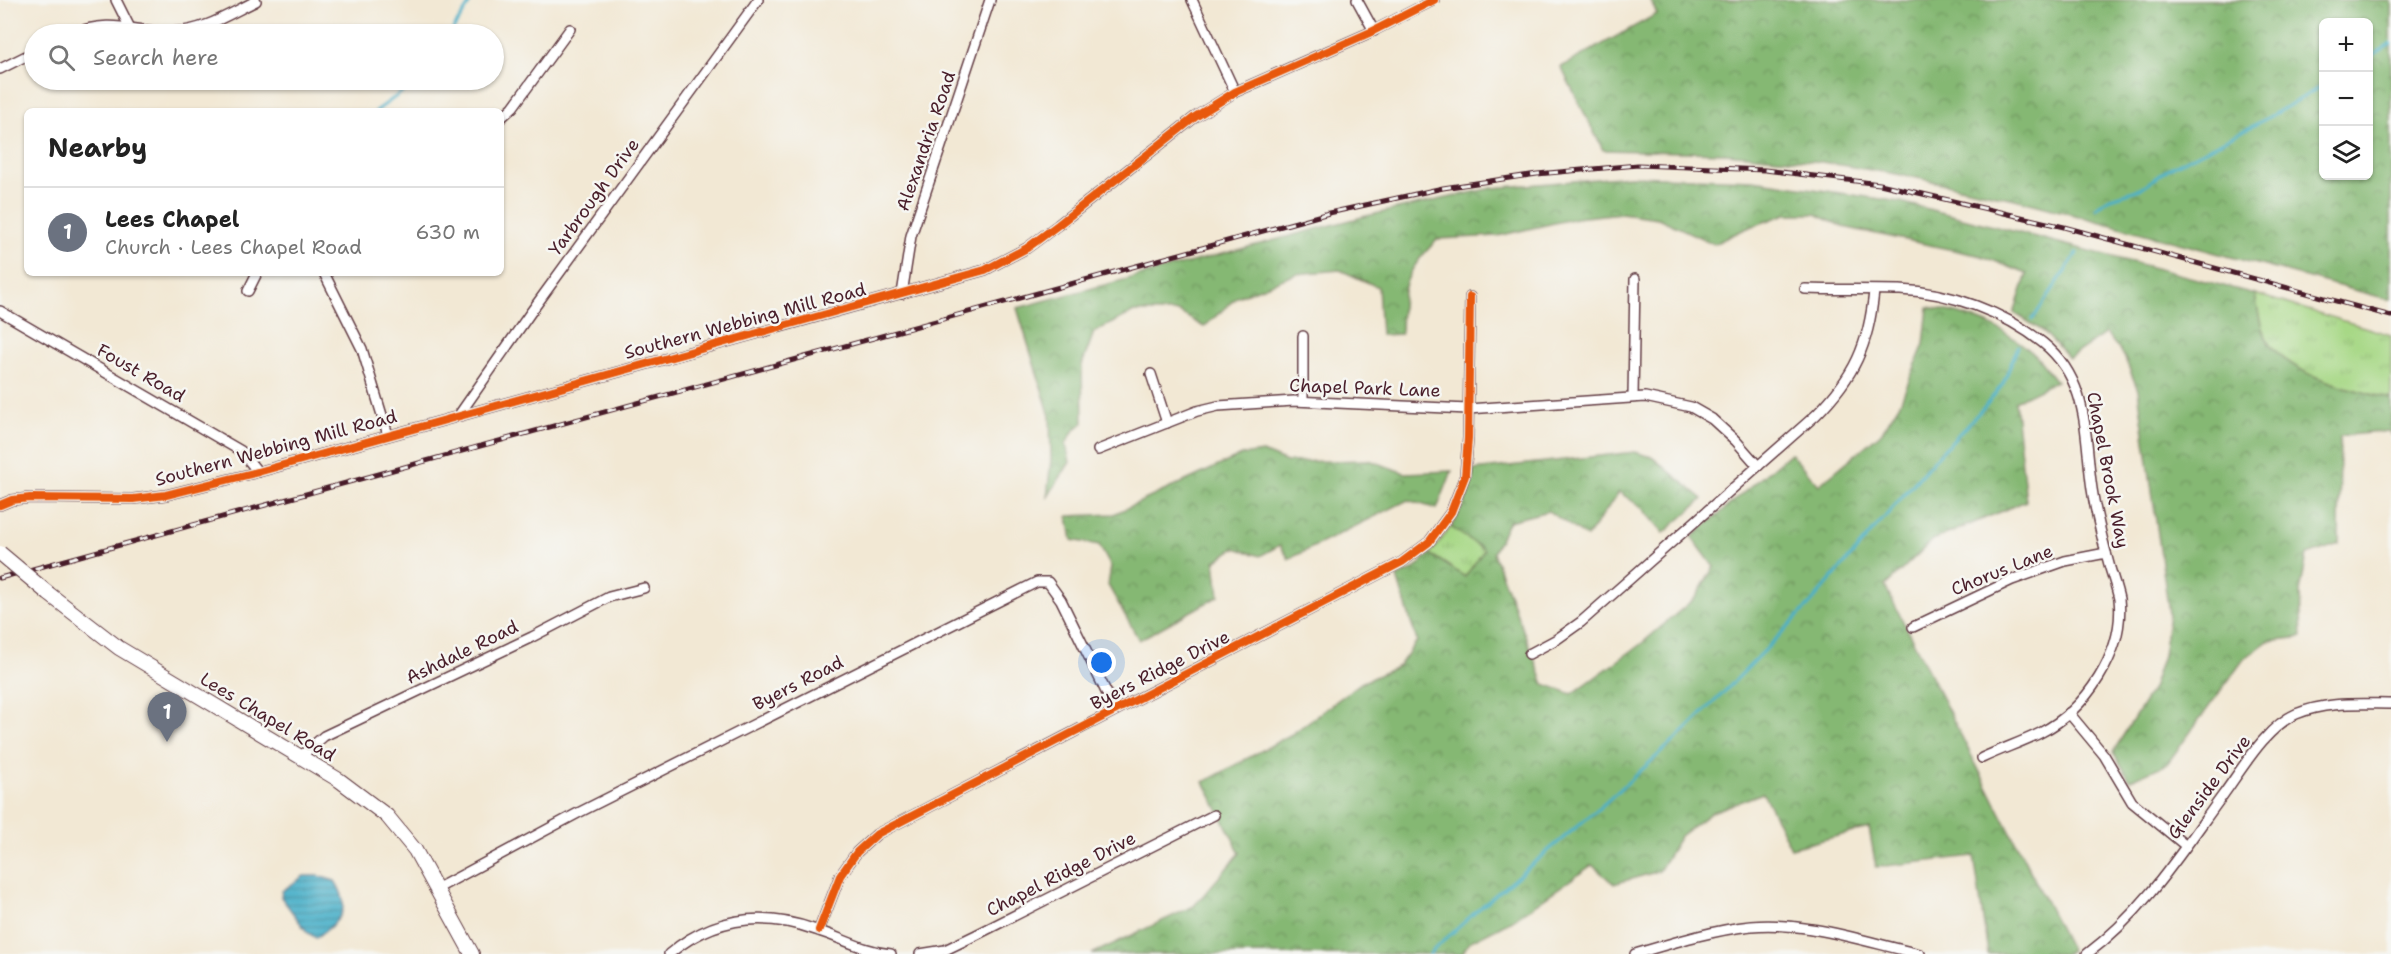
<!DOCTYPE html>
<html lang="en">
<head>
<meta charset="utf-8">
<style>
  :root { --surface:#fff; --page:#f2f2f2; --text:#222; --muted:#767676; --line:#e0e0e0; --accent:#1f6fb2 }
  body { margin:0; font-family:"Shantell Sans",sans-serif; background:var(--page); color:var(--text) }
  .controls { position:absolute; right:18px; top:18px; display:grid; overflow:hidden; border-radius:9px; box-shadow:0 2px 4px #0004 }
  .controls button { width:54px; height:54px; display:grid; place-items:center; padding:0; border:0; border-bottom:2px solid var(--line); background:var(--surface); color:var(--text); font:30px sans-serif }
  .you { position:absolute; left:1102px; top:663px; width:21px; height:21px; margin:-15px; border:4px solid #fff; border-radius:50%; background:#1a73e8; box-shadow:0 0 0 9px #1a73e833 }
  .badge { display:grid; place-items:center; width:39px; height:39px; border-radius:50%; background:var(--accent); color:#fff; font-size:20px; font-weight:700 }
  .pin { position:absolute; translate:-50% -50px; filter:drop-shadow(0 2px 3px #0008) }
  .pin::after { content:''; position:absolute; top:32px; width:21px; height:18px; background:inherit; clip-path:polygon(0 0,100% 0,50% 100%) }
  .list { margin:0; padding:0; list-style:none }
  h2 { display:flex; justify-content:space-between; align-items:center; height:78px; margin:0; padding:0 24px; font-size:26px }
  h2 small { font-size:20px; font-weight:400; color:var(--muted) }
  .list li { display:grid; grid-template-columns:39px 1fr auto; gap:18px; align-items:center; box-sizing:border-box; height:90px; padding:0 24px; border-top:2px solid var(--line) }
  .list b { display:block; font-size:22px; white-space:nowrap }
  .list p { margin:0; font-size:20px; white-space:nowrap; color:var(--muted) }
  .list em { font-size:20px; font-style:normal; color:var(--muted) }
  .icon { flex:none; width:33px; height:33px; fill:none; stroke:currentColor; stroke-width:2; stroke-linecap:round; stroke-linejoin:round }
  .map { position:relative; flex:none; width:2391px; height:954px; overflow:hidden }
  .search { position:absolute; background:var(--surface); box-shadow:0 2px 4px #0004; left:24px; top:24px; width:480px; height:66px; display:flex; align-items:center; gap:15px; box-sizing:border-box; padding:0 21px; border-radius:33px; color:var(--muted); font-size:22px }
  .panel { position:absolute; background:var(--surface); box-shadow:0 2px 4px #0004; left:24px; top:108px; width:480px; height:168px; border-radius:9px }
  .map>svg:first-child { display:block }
</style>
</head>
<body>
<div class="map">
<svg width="2391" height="954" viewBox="0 0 2391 954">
  <defs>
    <pattern id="grass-tufts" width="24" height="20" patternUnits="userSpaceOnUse" patternTransform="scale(1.5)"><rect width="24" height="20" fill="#a7d886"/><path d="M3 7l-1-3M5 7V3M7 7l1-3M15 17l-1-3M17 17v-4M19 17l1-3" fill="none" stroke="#91b974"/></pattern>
    <pattern id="forest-crowns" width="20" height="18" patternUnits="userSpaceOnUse" patternTransform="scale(1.5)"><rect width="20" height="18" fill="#85b873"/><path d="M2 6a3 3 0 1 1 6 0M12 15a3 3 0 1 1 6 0" fill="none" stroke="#6f955f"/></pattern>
    <pattern id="water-rules" width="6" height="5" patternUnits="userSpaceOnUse" patternTransform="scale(1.5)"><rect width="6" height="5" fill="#4ab0c9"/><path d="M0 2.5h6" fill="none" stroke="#408fa3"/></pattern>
  </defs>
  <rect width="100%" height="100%" fill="#f6f6f2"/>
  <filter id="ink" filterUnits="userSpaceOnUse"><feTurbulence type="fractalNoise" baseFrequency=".0167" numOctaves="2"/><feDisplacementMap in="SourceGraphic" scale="12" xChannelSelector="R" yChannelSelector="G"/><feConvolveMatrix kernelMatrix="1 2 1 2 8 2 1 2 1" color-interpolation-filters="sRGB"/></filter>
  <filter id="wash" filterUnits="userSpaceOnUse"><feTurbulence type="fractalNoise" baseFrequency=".008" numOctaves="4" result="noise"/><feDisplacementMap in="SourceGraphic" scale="24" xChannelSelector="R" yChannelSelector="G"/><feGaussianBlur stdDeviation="1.35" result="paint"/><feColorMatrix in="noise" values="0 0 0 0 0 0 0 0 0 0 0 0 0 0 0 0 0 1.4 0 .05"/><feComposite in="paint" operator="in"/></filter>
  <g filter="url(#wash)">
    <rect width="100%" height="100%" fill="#f2e8d4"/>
    <g fill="url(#grass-tufts)" stroke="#787c58" stroke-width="1.5">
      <path d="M2255 294 2391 335V399C2351 389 2279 375 2263 331 2259 320 2257 306 2255 294Z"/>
      <path d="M1451 527 1485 549 1465 577 1430 554Z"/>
    </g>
    <g fill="url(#forest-crowns)" stroke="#686c4f" stroke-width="1.5" fill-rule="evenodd">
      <path d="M1650 0H2391V300L2015 199 1908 176 1822 162 1725 153 1603 150 1561 67 1657 14ZM2368 22V176H2324V22Z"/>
      <path d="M1631 176 1753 180 1901 202 2255 294C2257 306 2259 320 2263 331 2279 375 2351 389 2391 399V436L2389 431 2340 436 2339 544 2307 555 2300 592 2302 637 2268 641 2244 659 2167 764 2130 780 2113 752 2152 689 2163 655 2169 614 2138 390 2124 356 2106 333 2069 358 2043 331 2014 313 2027 274 1982 256 1843 227 1816 214H1786L1745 229 1714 244 1658 218 1621 213 1576 218 1498 236 1438 239C1403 274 1402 285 1401 334L1381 335 1378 287 1340 270 1296 274 1237 297 1204 327 1179 312H1134L1094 332 1082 365 1083 423 1074 430 1066 444 1070 462 1047 498 1051 459 1050 416 1017 308 1366 216 1492 188Z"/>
      <path d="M1928 307C1966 313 2007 328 2035 355 2043 363 2049 373 2056 381L2015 401 2026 501 1933 540 1885 586 2071 951 2065 954H1988L1974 856 1876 867 1869 828 1791 848 1763 793 1712 812 1680 836 1659 871 1614 884 1592 865 1514 919 1469 942 1462 954H1092L1194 906 1240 853 1204 782 1292 734 1361 683 1399 666 1417 641 1397 577 1413 570 1430 554 1465 577 1484 550 1451 527 1467 498 1473 470 1635 452 1652 457 1703 499 1664 533 1641 507 1619 492 1587 537 1548 511 1509 521 1493 553 1544 684 1572 694 1641 644 1696 597 1714 567 1692 537 1790 453 1819 485 1882 432 1900 403 1924 344Z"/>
      <path d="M1262 452 1287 462 1369 460 1405 473 1452 471 1437 509 1408 500 1289 559 1280 545 1260 556 1235 548 1215 561 1219 596 1139 640 1108 585 1111 567 1099 545 1072 540 1068 516 1114 514 1242 455Z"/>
    </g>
    <path fill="url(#water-rules)" stroke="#4a687a" stroke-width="1.5" d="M304 876H318L335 881C353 909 340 921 316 938L307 932 281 897 282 891Z"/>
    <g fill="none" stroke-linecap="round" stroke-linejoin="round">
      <g stroke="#4ab0c9" stroke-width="3">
        <path d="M450 34 472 0"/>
        <path d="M2368 58 2391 44"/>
        <path d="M376 111 405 90 415 80"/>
        <path d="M2096 208 2108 199 2140 189 2168 169 2262 121 2324 85"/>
        <path d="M2033 319 2077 253"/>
        <path d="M1429 954 1481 907 1605 803 1688 728 1731 685 1811 603 1933 461 1987 404 2003 384 2018 346"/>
      </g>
    </g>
  </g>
  <g filter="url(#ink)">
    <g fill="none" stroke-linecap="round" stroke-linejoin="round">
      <g stroke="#633d44" stroke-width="12">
        <g id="minor">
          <path d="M116 0 130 28"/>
          <path d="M1192 0 1235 92"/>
          <path d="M1357 0 1374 31"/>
          <path d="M72 34C113 17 134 33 173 32 204 31 229 14 256 1"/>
          <path d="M0 69 34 52"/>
          <path d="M501 118 513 107 570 29"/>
          <path d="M324 273 362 349 388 435"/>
          <path d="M1805 289C1837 290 1868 289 1900 290 1950 292 2004 312 2043 343 2090 381 2084 435 2092 489 2096 516 2103 542 2110 568 2113 578 2117 589 2119 599 2125 652 2086 710 2040 733 2022 742 2001 749 1982 758"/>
          <path d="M248 291 257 273"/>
          <path d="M902 294 911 236 990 0"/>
          <path d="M0 311 241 451 258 472"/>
          <path d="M1151 374 1167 423"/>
          <path d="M1633 397 1635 279"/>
          <path d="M1303 401V336"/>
          <path d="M459 415 531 312 758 0"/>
          <path d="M1098 450 1197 411 1218 406 1294 401 1468 409 1645 397 1691 407 1712 419 1736 441 1758 466"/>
          <path d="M0 505 12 500 30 498 133 499 166 495 258 472 985 270 1027 248 1058 225 1195 117 1235 92 1371 32 1434 0"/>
          <path d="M1913 627 2012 580 2065 561 2106 553"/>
          <path d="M1529 654 1557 639 1581 622 1816 415C1854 377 1869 345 1874 291"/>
          <path d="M2069 713 2104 755 2132 802 2186 846"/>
          <path d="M300 757 324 736 532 637 609 597 644 588"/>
          <path d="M438 888 578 813 1037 582H1048L1061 600 1115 710"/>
          <path d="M819 930 840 876 857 852 877 834 1402 562 1429 542 1451 512 1465 476 1468 438 1470 297"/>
          <path d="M669 954C713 917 763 911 816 930 842 938 863 951 891 954"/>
          <path d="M920 954 945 950 976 935 1214 815"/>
          <path d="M1635 954C1672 943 1713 930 1751 926 1807 921 1866 942 1920 954"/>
          <path d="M2087 954C2144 912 2182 851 2223 795 2242 769 2266 727 2296 714 2326 701 2360 704 2391 704"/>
        </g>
      </g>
      <g stroke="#633d44" stroke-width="16">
        <path id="secondary" d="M49 594 119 648 339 780 387 816 415 850 472 954"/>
      </g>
      <use href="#minor" stroke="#fff" stroke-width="9"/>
      <use href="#secondary" stroke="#fff" stroke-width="14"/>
      <g stroke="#4a1f2b" stroke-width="5">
        <path id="rail" d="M0 578 1329 213 1443 188 1537 174 1638 165 1765 170 1880 184 2064 227 2391 316"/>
      </g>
      <use href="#rail" stroke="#f6f6f2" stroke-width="3" stroke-dasharray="9" stroke-linecap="butt"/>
      <g stroke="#633d44" stroke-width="16" stroke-linecap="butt">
        <path id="secondary-bridge" d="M0 553 49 594"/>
      </g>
      <use href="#secondary-bridge" stroke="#fff" stroke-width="14"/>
      <g stroke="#f6f6f2" stroke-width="11">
        <g id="cycleway">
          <path d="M0 505 12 500 30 498 133 499 166 495 258 472 985 270 1027 248 1058 225 1195 117 1235 92 1371 32 1434 0"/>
          <path d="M819 930 840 876 857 852 877 834 1402 562 1429 542 1451 512 1465 476 1468 438 1470 297"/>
        </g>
      </g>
      <use href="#cycleway" stroke="#e8590c" stroke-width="8"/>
    </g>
  </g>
  <g text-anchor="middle" stroke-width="5" stroke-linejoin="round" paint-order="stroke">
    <g font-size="18" fill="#4a1f2b" stroke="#f6f6f2">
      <text transform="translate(926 141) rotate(-71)" y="6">Alexandria Road</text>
      <text transform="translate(594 197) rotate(-54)" y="6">Yarbrough Drive</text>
      <text transform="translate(745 321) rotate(-15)" y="6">Southern Webbing Mill Road</text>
      <text transform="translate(141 373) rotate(30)" y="6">Foust Road</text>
      <text transform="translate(1365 388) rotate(2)" y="6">Chapel Park Lane</text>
      <text transform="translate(276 448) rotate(-15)" y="6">Southern Webbing Mill Road</text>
      <text transform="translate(2108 470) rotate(79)" y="6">Chapel Brook Way</text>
      <text transform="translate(2002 570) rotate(-22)" y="6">Chorus Lane</text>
      <text transform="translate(462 652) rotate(-26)" y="6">Ashdale Road</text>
      <text transform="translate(1160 670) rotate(-27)" y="6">Byers Ridge Drive</text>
      <text transform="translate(798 683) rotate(-27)" y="6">Byers Road</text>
      <text transform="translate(268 717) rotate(31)" y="6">Lees Chapel Road</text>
      <text transform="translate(2209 787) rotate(-53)" y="6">Glenside Drive</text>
      <text transform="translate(1061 874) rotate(-27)" y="6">Chapel Ridge Drive</text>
    </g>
  </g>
</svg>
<div class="controls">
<button>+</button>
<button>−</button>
<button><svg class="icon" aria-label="layers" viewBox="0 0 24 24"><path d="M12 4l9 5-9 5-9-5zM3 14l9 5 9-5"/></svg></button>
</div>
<div class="you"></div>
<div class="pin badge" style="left:167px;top:742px;background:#6b7280">1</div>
<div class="search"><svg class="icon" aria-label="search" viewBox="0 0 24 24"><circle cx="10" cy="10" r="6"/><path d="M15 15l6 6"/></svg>Search here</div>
<section class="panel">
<h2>Nearby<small></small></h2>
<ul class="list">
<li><span class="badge" style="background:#6b7280">1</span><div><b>Lees Chapel</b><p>Church · Lees Chapel Road</p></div><em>630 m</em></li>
</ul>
</section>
</div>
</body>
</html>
